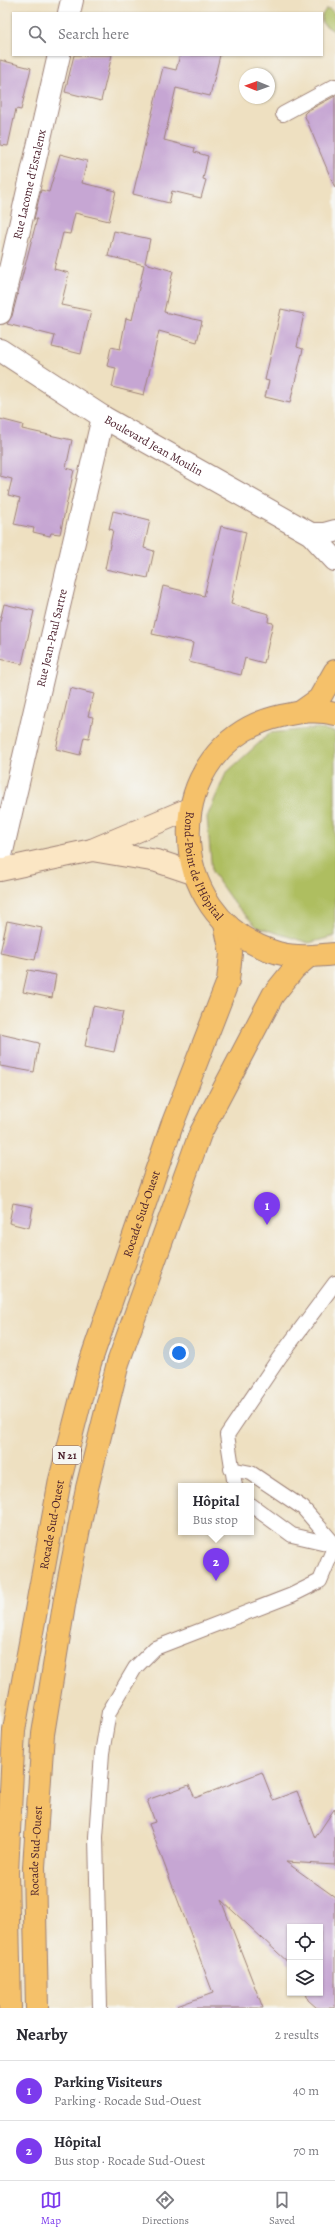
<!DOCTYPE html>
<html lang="en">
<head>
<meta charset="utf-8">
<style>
  :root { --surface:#fff; --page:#f7f7f7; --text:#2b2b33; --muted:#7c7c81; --line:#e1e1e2; --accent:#7c3aed }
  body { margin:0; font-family:Alegreya,serif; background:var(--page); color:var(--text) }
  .controls { position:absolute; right:12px; bottom:12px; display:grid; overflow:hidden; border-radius:0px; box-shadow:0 1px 3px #0004 }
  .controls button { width:36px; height:36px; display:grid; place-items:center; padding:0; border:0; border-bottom:1px solid var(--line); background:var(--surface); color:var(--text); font:20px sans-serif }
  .compass { position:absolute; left:239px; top:68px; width:36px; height:36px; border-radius:50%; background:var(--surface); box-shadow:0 1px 3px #0004; rotate:271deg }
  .you { position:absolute; left:179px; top:1353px; width:14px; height:14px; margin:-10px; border:3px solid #fff; border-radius:50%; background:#1a73e8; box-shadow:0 0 0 6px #1a73e833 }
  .badge { display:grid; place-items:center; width:26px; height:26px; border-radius:50%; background:var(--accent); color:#fff; font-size:13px; font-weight:700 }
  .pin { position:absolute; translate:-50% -33px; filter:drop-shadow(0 1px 2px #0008) }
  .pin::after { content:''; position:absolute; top:21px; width:14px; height:12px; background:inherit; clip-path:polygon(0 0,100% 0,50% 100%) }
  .popup { position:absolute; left:178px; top:1483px; width:76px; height:52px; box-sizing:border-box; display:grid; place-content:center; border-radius:0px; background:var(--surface); filter:drop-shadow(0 1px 3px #0005); font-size:13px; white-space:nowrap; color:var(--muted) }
  .popup b { font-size:15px; color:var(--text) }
  .popup::after { content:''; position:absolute; left:50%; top:100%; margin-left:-8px; border:8px solid transparent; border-top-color:var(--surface) }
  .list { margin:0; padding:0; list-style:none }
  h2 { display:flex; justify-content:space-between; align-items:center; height:52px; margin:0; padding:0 16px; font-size:17px }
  h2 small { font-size:13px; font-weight:400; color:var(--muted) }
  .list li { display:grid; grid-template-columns:26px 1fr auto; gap:12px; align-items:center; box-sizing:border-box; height:60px; padding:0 16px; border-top:1px solid var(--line) }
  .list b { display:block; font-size:15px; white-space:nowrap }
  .list p { margin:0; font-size:13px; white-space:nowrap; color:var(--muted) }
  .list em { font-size:13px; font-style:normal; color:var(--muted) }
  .icon { flex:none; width:22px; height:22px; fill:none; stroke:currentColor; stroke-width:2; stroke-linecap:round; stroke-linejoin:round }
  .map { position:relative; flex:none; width:335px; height:2008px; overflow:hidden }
  .search { position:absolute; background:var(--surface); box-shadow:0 1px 3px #0004; left:12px; right:12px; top:12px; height:44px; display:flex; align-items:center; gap:10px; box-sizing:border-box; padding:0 14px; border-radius:0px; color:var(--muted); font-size:15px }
  .sheet { height:172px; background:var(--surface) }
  nav { display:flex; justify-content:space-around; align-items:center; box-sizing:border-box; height:56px; border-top:1px solid var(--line); background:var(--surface); font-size:11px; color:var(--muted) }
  nav a { display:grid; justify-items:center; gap:2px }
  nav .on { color:var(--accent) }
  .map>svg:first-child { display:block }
</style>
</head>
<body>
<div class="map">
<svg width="335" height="2008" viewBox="0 0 335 2008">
  <rect width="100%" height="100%" fill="#f6f6f2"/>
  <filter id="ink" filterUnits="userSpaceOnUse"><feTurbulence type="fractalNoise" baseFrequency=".025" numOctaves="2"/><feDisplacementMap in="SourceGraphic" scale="8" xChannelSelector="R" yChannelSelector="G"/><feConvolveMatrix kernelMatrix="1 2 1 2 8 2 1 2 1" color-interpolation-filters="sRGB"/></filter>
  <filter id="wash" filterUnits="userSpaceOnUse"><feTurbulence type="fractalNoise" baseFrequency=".012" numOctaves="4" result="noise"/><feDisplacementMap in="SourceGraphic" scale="16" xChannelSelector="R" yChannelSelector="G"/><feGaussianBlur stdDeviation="0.9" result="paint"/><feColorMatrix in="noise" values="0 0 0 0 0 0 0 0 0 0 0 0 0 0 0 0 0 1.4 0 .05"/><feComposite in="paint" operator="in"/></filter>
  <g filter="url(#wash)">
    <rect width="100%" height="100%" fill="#eee0c1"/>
    <g fill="#aebe61" stroke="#7c6e46">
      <path d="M326 9H330L335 14V32L322 23V15Z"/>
      <path d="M318 728 335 732V936L309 943 257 927 233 902 212 872 207 817 226 773 270 733Z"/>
    </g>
    <g id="blocks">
      <g fill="#c6a6d3">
        <path d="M74 55H112L101 101 65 92Z"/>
        <path d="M180 55H220L210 96 176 88 164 140 195 148 194 152 208 156 203 179 206 180 201 198 172 191 169 203 133 194 163 67 176 70Z"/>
        <path d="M0 60 31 68 21 110 16 109 8 146 0 145Z"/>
        <path d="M335 96V188L304 114 307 111Z"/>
        <path d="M60 154 87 161 82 183 116 191 109 221 75 213 70 234 63 233 54 269 69 273 61 305 91 311 81 354 52 347 55 336 7 324 12 316 37 219H34L41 190 49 192Z"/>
        <path d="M114 231 150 239 145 263 173 271 164 312 202 321 197 342 159 331 144 395 112 387 116 368 107 366 111 347 120 349 126 318 132 320 144 265 108 256Z"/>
        <path d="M281 309 304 314 297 347 303 349 290 403 265 397 269 381 265 380Z"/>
        <path d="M0 419 23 425 22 429 72 440 66 468 74 470 60 534 51 533 50 536 33 532 34 528 14 524 20 498 8 495 12 479 0 476Z"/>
        <path d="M113 511 150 520 144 548 154 551 148 578 105 569 113 530 109 529Z"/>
        <path d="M221 526 246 532 231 604 269 614 268 622 273 623 264 663 245 658 241 675 189 662 193 643 152 634 163 586 204 596Z"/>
        <path d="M4 604 34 611 22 664 0 659V621Z"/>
        <path d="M70 688 94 694 88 716 93 717 89 738 84 737 80 755 56 749Z"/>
        <path d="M7 921 42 928 35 960 0 953Z"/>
        <path d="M28 970 56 975 52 998 23 992Z"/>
        <path d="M93 1006 123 1012 114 1052 85 1046Z"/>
        <path d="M0 1034 39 1043 34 1072 0 1066Z"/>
        <path d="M13 1203 33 1207 29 1228 9 1223Z"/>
        <path d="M262 1772 273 1800 297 1791 315 1838 335 1808V1865L286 1862 335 1897V2008H317L308 2000 306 1993H320V1927H290V1964L221 1900 263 2008H177V2006L213 1993 149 1824 155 1822 147 1800 189 1785 195 1798Z"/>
      </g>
    </g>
  </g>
  <g filter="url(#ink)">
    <use href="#blocks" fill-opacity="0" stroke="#9c8076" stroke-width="1"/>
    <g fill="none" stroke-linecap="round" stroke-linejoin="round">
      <g stroke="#9c8076" stroke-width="16">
        <g id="service">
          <path d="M283 114 335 86"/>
          <path d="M231 1469 251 1473 303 1508 335 1545"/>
          <path d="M235 1486 227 1435 279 1358 335 1283"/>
          <path d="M251 1505 292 1535 335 1545"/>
          <path d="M100 2008 96 1837 102 1753 109 1712 135 1668 155 1648 292 1595 320 1581 335 1545"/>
        </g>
      </g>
      <g stroke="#9c8076" stroke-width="24">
        <g id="minor">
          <path d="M69 13 72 0"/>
          <path id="s1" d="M0 313 59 55"/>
          <path id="s2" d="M0 860 103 417"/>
        </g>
      </g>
      <g stroke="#9c8076" stroke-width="24">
        <g id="tertiary">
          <path id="s3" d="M0 350 103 417 311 534 335 560"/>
          <path d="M311 534H324L335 531"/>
        </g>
      </g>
      <g stroke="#9c8076" stroke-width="24">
        <g id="secondary">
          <path d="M92 850 157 861 193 873"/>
          <path d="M0 870 92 850 189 809"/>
        </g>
      </g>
      <g stroke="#9c8076" stroke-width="24">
        <g id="primary">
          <path d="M302 711 319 699 335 671"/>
          <path id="s4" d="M335 714C317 709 299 712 281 716 159 743 158 919 278 953 297 958 316 956 335 954"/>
          <path id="s5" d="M10 2008 7 1873 14 1730 60 1480 90 1363 172 1125 228 981 231 953 225 924"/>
          <path id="s6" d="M37 2008 34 1867 43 1734 65 1599 87 1488 118 1363 200 1134 273 995 294 969 308 957"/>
        </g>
      </g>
      <use href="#service" stroke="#fff" stroke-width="14"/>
      <use href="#minor" stroke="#fff" stroke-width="22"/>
      <use href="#tertiary" stroke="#fff" stroke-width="22"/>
      <use href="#secondary" stroke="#fbe6c4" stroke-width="22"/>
      <use href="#primary" stroke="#f5c16b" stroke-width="22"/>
    </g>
  </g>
  <g text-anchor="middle" stroke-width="3.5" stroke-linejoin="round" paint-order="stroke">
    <rect fill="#f6f6f2" stroke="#7e6067" stroke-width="1" x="53" y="1446" width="28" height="18" rx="3"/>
    <g font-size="11" font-weight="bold" fill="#4a1f2b">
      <text x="67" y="1459">N 21</text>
    </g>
    <g font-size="12" fill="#4a1f2b" stroke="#f6f6f2">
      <text dy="4" stroke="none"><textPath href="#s1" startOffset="132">Rue Lacome d'Estalenx</textPath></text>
      <text dy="4" stroke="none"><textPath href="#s3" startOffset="181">Boulevard Jean Moulin</textPath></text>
      <text dy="4" stroke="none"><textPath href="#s2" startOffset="228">Rue Jean-Paul Sartre</textPath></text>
      <text dy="4" stroke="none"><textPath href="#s4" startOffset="252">Rond-Point de l'Hôpital</textPath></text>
      <text dy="4" stroke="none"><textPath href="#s5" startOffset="811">Rocade Sud-Ouest</textPath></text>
      <text dy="4" stroke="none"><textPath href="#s5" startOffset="487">Rocade Sud-Ouest</textPath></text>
      <text dy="4" stroke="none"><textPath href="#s6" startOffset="157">Rocade Sud-Ouest</textPath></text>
    </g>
  </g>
</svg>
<div class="controls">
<button><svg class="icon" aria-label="locate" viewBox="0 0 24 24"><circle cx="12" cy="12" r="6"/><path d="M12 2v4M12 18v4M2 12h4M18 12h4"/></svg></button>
<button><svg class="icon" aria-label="layers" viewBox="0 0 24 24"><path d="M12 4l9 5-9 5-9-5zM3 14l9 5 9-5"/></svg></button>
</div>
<svg class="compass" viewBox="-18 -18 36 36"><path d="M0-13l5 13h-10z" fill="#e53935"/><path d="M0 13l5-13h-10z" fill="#7c7c81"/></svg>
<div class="you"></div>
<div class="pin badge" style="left:267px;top:1225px">1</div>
<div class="pin badge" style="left:216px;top:1581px">2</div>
<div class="popup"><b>Hôpital</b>Bus stop</div>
<div class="search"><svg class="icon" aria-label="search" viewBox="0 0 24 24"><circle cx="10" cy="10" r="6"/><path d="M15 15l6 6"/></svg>Search here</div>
</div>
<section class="sheet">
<h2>Nearby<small>2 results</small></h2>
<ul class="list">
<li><span class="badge">1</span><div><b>Parking Visiteurs</b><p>Parking · Rocade Sud-Ouest</p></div><em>40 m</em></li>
<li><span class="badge">2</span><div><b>Hôpital</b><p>Bus stop · Rocade Sud-Ouest</p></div><em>70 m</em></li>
</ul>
</section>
<nav>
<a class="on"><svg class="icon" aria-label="map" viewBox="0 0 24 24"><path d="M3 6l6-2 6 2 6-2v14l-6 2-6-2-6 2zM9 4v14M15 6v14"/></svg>Map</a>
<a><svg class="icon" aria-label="directions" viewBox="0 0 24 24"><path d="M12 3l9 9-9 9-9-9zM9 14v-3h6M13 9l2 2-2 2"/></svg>Directions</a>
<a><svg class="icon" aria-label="saved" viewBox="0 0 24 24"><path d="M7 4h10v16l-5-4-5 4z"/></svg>Saved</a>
</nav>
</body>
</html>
